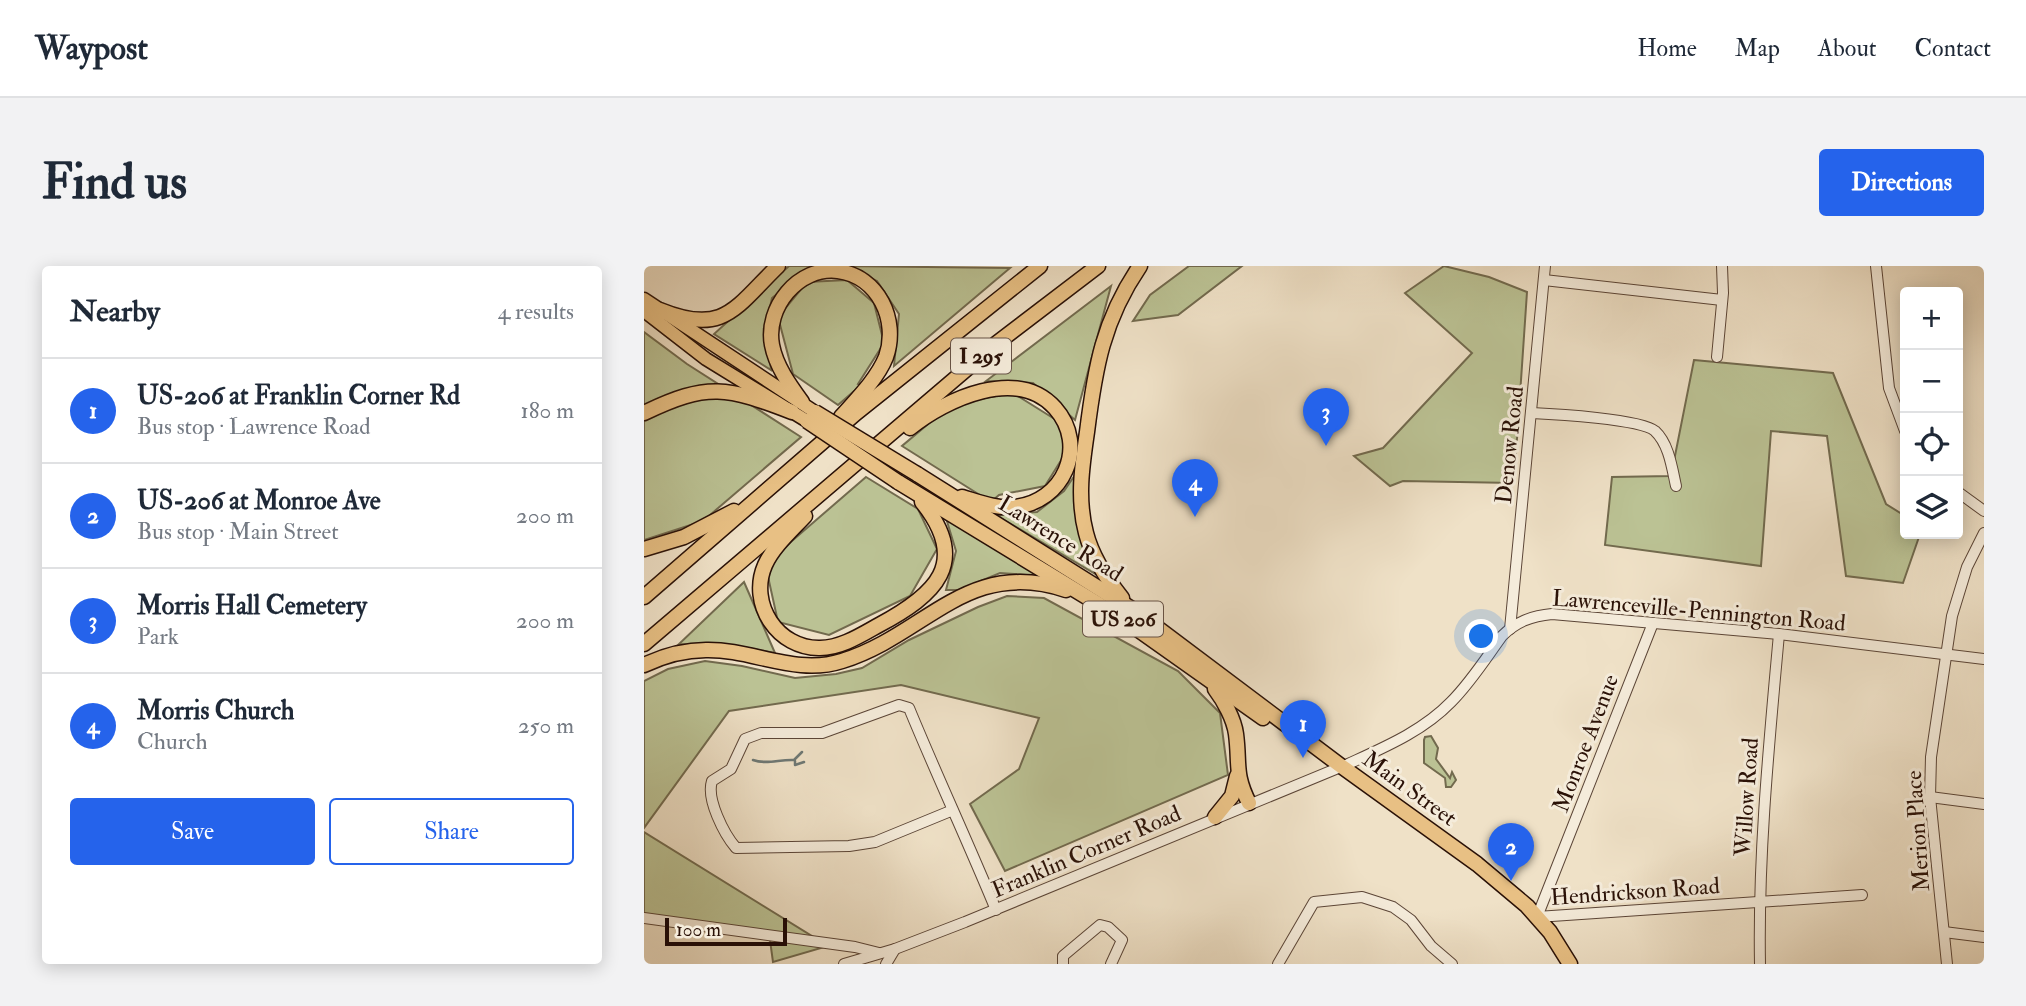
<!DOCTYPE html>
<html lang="en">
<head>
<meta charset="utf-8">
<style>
  :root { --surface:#fff; --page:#f2f2f3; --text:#1f2937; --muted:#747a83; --line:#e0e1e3; --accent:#2563eb }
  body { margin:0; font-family:"IM FELL Double Pica",serif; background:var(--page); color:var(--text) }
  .controls { position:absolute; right:21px; top:21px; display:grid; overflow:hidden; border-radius:7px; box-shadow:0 4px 18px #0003 }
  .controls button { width:63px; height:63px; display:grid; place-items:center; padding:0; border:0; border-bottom:2px solid var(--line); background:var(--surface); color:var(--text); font:35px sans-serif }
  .scale { position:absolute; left:21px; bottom:18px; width:122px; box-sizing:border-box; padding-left:7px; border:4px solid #2a1107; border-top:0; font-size:19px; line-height:24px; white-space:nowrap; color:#2a1107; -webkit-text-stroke:5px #f5ecdb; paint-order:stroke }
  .you { position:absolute; left:838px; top:371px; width:24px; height:24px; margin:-18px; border:5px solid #fff; border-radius:50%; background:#1a73e8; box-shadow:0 0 0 10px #1a73e833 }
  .badge { display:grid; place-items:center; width:46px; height:46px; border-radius:50%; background:var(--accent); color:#fff; font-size:23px; font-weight:700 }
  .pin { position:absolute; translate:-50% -58px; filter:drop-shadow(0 2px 4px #0008) }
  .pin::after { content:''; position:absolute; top:37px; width:24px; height:21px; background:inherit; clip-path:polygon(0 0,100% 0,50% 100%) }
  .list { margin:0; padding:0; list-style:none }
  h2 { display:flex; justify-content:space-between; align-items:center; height:91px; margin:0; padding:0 28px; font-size:30px }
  h2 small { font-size:23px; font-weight:400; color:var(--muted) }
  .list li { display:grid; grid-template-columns:46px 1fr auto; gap:21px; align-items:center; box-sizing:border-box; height:105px; padding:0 28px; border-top:2px solid var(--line) }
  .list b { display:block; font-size:26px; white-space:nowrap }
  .list p { margin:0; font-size:23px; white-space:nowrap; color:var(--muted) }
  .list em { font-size:23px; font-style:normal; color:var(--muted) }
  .actions { display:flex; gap:14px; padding:21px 28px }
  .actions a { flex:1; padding:16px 0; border:2px solid var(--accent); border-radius:7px; text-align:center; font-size:24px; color:var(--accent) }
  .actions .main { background:var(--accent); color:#fff }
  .icon { flex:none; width:38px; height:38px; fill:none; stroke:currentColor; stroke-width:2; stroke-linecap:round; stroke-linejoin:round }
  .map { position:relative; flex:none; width:1340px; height:698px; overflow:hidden; border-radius:7px }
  header { display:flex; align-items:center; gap:42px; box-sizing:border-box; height:98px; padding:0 35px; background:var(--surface); border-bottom:2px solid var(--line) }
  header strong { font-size:33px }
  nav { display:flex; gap:38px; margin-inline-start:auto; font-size:24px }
  .intro { display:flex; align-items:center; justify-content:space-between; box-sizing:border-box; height:168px; padding:0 42px }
  h1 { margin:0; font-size:49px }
  .button { padding:18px 32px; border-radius:7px; background:var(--accent); color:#fff; font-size:24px; font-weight:700 }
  main { display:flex; gap:42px; padding:0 42px }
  aside { flex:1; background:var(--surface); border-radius:7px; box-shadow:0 4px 18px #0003 }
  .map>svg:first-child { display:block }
</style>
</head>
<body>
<header>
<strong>Waypost</strong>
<nav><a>Home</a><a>Map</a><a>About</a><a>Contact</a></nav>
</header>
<div class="intro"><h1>Find us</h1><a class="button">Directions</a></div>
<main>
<aside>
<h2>Nearby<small>4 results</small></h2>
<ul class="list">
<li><span class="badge">1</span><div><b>US-206 at Franklin Corner Rd</b><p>Bus stop · Lawrence Road</p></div><em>180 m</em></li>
<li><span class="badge">2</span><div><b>US-206 at Monroe Ave</b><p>Bus stop · Main Street</p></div><em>200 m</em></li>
<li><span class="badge">3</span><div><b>Morris Hall Cemetery</b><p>Park</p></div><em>200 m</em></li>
<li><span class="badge">4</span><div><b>Morris Church</b><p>Church</p></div><em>250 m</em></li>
</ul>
<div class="actions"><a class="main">Save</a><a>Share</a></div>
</aside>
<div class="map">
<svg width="1340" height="698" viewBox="0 0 1340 698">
  <rect width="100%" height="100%" fill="#efe1c7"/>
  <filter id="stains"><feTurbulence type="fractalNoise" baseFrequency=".00286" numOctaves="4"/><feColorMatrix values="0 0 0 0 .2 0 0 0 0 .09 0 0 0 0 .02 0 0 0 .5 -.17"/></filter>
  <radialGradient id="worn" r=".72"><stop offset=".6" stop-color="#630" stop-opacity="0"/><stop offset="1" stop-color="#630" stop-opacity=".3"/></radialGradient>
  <g fill="#bbc294" stroke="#726a4e" stroke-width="2">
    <path d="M145 0H185L163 4 128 32 122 59 127 104 70 68Z"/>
    <path d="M199 0 366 2 250 100 255 48 233 15Z"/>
    <path d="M545 0H598L534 49 489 55 506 29Z"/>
    <path d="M800 0 845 11 883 26 870 217 759 215 746 220 710 190 739 182 828 87 761 27Z"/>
    <path d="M203 14 230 37 240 77 214 118 217 119 194 139 149 108 134 51 163 16Z"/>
    <path d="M467 20 431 154 389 117 342 115Z"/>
    <path d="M0 66 43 98 157 171 59 255 0 274Z"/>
    <path d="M1050 94 1189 107 1242 238 1261 250V268H1276L1259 317 1202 310 1183 170 1127 165 1117 300 961 279 968 211 1027 210Z"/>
    <path d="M369 127 417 157 421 188 401 220 355 229 347 236 258 180 308 138Z"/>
    <path d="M433 206 437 266 453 309 352 249 393 246 420 225Z"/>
    <path d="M222 211 274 243 293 283 266 330 185 369 134 356 123 306 127 293Z"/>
    <path d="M302 252 397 310 356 307 315 324H302L312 285Z"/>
    <path d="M100 316 131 387 88 379 35 378Z"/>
    <path d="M363 330 400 332 534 405 576 447 584 509 361 605 326 538 375 503 395 452 257 419 85 445 0 562V415L24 403 61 395 98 400 151 412 192 408 218 402 265 374 334 341Z"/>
    <path d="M787 470 794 482 792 493 806 512 808 506 812 514 807 521H802L801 512 780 497V474L781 471Z"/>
    <path d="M0 566 184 680 129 696 125 667 0 651Z"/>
  </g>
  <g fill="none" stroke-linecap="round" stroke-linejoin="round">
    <g stroke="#6e7874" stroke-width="2.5">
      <path d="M109 494C123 499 136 493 150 494L158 486"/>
      <path d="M151 495V499L160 496"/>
    </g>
    <g stroke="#5b4537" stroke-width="12">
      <g id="minor">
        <path d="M1232 0 1245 122 1261 165"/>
        <path d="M900 14 1078 34"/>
        <path d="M1073 91 1079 27 1078 0"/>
        <path d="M888 147C910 148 997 153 1011 165 1025 178 1028 202 1032 220"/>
        <path d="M1314 226 1340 245"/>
        <path d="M1009 357 893 651 1218 629"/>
        <path d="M866 363 901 0"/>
        <path d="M1286 531 1340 538"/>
        <path d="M309 544 231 576 205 580 92 582C80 568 62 533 68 515L87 503 101 473 117 467H178L255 439 265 442C293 510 324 576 352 644"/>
        <path d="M0 652 211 681 235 687"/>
        <path d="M1300 666 1340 671"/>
        <path d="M200 698 251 683 321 656 704 498C741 481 779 465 807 436 827 416 842 392 858 370 872 356 887 350 908 348L1135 368 1340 393"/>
        <path d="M242 698 251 683"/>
        <path d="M419 698V690L456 659 464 661 478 674 467 698"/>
        <path d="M634 698 670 636 718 631 749 641 767 654 787 680 808 698"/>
        <path d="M1116 698C1114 588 1125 478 1135 368"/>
        <path d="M1303 698 1286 531 1287 491 1308 350 1323 301 1340 267"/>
      </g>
    </g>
    <g stroke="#2a1107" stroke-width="15">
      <g id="major">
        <path d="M0 33 171 146"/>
        <path d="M0 45 62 93 163 155"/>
      </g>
    </g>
    <g stroke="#2a1107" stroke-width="17">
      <g id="highway">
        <path d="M16 44C80 70 91 42 134 0"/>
        <path d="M158 136C145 118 132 100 128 79 121 42 154 0 194 5 234 10 255 54 242 91 233 113 213 133 197 151"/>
        <path d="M0 147C64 116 83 121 148 146"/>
        <path d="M266 162C302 133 373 100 411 142 445 180 419 237 370 241 352 243 335 236 318 231"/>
        <path d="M273 208 491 345 697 500 833 598 883 640 906 666 926 698"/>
        <path d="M254 216 482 355 619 452"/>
        <path d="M161 250C147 265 129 281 121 299 104 338 134 383 176 382 197 382 217 369 235 359 291 329 327 297 278 236"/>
        <path d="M0 283 40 271 90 245"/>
        <path d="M0 331 212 147 396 0"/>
        <path d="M478 332C462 312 448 291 442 267 433 233 438 200 443 166 451 102 459 54 496 0"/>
        <path d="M0 378 353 77 454 0"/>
        <path d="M0 399C19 390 41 384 62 384 108 383 152 410 198 395 282 369 323 291 422 324"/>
        <path d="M571 423C580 435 590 453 592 468 596 498 590 507 605 537"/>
        <path d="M571 551 588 530 593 510"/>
      </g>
    </g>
    <use href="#minor" stroke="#f5ecdb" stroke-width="10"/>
    <use href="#major" stroke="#e8c084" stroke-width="12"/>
    <use href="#highway" stroke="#e8c084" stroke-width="14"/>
    <g stroke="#2a1107" stroke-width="17" stroke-linecap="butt">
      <g id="highway-bridge">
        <path d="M171 146 273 208"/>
        <path d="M163 155 254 216"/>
      </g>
    </g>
    <use href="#highway-bridge" stroke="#e8c084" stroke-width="14"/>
  </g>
  <g text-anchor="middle" stroke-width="6" stroke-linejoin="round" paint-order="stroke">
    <g fill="#f5ecdb" stroke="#675347" stroke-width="2">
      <rect x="307" y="72.5" width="60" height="35" rx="5"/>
      <rect x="439" y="335.5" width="80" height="35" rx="5"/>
    </g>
    <g font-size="21" font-weight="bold" fill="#2a1107">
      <text x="337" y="97">I 295</text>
      <text x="479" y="360">US 206</text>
    </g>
    <g font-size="23" fill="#2a1107" stroke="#f5ecdb">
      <text transform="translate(865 179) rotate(-84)" y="8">Denow Road</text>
      <text transform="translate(417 272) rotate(32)" y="8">Lawrence Road</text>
      <text transform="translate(1055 344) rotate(5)" y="8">Lawrenceville-Pennington Road</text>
      <text transform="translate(941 477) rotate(-69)" y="8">Monroe Avenue</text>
      <text transform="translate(766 522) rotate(36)" y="8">Main Street</text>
      <text transform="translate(1102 531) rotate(-86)" y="8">Willow Road</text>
      <text transform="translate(1273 565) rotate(-94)" y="8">Merion Place</text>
      <text transform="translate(442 585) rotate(-23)" y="8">Franklin Corner Road</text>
      <text transform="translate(991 625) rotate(-4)" y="8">Hendrickson Road</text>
    </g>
  </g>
  <rect width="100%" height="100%" filter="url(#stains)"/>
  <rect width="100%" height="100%" fill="url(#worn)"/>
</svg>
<div class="controls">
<button>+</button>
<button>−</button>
<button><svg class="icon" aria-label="locate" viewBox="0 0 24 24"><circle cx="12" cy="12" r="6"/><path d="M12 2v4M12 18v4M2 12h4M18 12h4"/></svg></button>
<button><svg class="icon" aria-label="layers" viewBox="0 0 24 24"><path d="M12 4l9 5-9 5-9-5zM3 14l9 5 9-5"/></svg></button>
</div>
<div class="scale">100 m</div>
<div class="you"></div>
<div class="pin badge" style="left:659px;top:492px">1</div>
<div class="pin badge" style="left:867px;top:615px">2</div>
<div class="pin badge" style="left:682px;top:180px">3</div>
<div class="pin badge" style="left:551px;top:251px">4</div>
</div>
</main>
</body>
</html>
